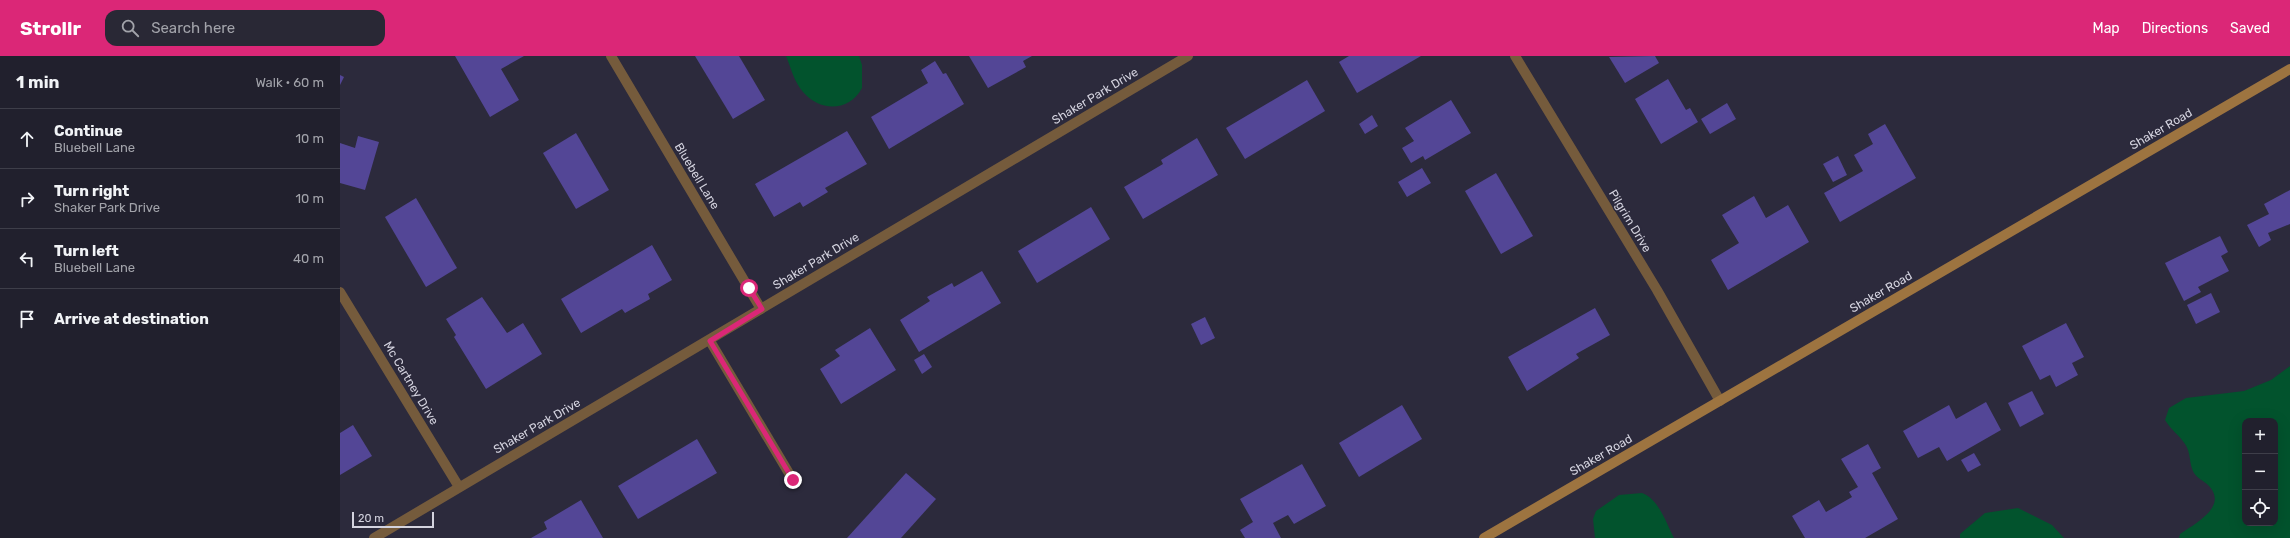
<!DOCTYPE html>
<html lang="en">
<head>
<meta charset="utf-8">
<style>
  :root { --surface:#21202d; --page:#292835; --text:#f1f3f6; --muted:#a2a3aa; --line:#3e3e49; --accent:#db2777 }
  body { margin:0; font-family:Rubik,sans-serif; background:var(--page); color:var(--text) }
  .controls { position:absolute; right:12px; bottom:12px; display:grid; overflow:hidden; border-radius:8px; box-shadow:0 4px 16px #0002 }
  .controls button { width:36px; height:36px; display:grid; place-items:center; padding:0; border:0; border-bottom:1px solid var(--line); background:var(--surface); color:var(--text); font:20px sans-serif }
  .scale { position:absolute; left:12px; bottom:10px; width:82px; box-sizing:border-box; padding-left:4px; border:2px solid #d4d3df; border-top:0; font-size:11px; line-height:14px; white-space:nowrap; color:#d4d3df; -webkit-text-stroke:3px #2c2a3c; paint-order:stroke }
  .stop { position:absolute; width:12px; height:12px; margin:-9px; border:3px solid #db2777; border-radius:50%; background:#fff }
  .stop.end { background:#db2777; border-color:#fff; box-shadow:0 1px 4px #0008 }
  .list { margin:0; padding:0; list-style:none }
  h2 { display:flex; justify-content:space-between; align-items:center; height:52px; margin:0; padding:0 16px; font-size:17px }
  h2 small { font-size:13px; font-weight:400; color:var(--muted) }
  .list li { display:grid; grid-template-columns:26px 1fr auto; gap:12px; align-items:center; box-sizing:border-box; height:60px; padding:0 16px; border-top:1px solid var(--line) }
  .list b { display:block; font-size:15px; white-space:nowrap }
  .list p { margin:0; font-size:13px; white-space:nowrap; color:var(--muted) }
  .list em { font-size:13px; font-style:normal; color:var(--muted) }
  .icon { flex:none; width:22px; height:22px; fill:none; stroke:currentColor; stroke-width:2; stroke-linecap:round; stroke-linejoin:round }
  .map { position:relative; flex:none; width:1950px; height:482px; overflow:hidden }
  header { display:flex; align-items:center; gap:24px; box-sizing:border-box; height:56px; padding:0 20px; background:var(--accent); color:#fff }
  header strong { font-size:19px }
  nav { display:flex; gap:22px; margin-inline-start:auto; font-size:14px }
  .search { width:280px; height:36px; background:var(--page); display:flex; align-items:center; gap:10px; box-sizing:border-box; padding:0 14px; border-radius:12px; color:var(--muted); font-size:15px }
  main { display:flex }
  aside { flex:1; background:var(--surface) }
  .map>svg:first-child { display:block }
</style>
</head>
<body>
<header>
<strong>Strollr</strong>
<div class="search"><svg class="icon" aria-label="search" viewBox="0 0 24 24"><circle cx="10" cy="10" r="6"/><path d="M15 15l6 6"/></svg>Search here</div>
<nav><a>Map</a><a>Directions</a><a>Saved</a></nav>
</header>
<main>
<aside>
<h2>1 min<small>Walk · 60 m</small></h2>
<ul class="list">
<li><svg class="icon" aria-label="ahead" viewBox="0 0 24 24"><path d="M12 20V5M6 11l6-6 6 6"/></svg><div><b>Continue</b><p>Bluebell Lane</p></div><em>10 m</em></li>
<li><svg class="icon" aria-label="right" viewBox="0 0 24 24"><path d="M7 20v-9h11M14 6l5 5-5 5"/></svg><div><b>Turn right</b><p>Shaker Park Drive</p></div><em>10 m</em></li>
<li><svg class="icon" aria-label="left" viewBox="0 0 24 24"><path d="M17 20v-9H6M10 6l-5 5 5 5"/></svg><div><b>Turn left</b><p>Bluebell Lane</p></div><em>40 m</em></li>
<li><svg class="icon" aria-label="arrive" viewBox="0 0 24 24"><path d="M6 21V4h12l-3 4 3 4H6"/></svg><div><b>Arrive at destination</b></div></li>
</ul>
</aside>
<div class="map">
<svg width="1950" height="482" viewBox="0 0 1950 482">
  <rect width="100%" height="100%" fill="#2c2a3c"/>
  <g fill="#02532d" fill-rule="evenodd">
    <path d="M446 0H519L522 9V32C509 56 480 56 463 36 454 26 451 12 446 0Z"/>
    <path d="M1950 310V482H1839L1840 478C1856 467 1889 450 1868 429 1864 425 1857 422 1854 417 1849 409 1851 396 1845 388 1839 379 1831 374 1825 364L1829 352 1846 342 1904 335 1931 324ZM1905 365H1935V467H1905Z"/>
    <path d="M1302 437C1319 443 1326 467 1334 482H1255L1253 463 1256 455 1279 439Z"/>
    <path d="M1678 452 1712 469 1724 482H1620V478L1645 457Z"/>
  </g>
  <g fill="#534696">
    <path d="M115 0H184L161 13 179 44 150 61Z"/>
    <path d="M355 0H399L425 44 393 63Z"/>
    <path d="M629 0H692L683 5 686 11 648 32Z"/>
    <path d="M1009 0H1081L1017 37 999 6Z"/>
    <path d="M1315 0 1319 7 1285 27 1269 1Z"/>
    <path d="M595 5 603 18 606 17 624 48 549 93 531 61 588 27 581 14Z"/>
    <path d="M0 19 4 21 0 29Z"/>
    <path d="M1328 23 1346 54 1350 52 1358 66 1321 88 1295 43Z"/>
    <path d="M967 24 985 55 905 103 886 72Z"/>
    <path d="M1111 44 1131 77 1085 104 1083 100 1071 107 1062 92 1074 85 1065 72Z"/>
    <path d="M1387 47 1396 63 1370 78 1361 63Z"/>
    <path d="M1032 59 1038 70 1025 78 1019 68Z"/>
    <path d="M1545 68 1576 122 1500 166 1484 137 1523 115 1514 99 1533 88 1528 78Z"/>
    <path d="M507 75 527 108 485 132 488 136 463 151 460 146 434 161 415 128Z"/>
    <path d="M236 77 269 134 236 153 203 97Z"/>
    <path d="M18 80 39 86 25 134 0 127V87L15 92Z"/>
    <path d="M857 82 878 119 803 163 784 131 823 108 821 104Z"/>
    <path d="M1498 100 1507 119 1493 126 1483 108Z"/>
    <path d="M1082 112 1091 127 1067 141 1058 126Z"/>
    <path d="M1156 117 1193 180 1161 198 1125 135Z"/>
    <path d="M1950 134V168L1928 177 1931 184 1919 191 1907 169 1929 158 1924 148Z"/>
    <path d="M1414 140 1426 162 1448 149 1469 186 1388 234 1371 204 1399 187 1382 159Z"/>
    <path d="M76 142 117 212 86 231 45 161Z"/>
    <path d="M751 151 770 183 697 227 678 195Z"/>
    <path d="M1880 180 1888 196 1881 200 1889 215 1858 231 1861 236 1844 245 1825 207Z"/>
    <path d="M312 189 332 224 308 238 310 243 285 257 282 253 241 277 221 243Z"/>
    <path d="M642 215 661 247 579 296 560 264 590 245 587 241 612 227 614 231Z"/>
    <path d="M1871 237 1880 256 1856 268 1847 249Z"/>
    <path d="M142 241 167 277 183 267 202 298 146 333 114 281 116 279 106 263Z"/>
    <path d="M1255 252 1270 279 1236 298 1239 302 1187 335 1168 301Z"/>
    <path d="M865 261 875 282 861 289 851 268Z"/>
    <path d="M1726 267 1744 301 1732 307 1738 319 1716 331 1710 319 1700 324 1682 290Z"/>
    <path d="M530 272 556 314 501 348 480 313 500 300 495 294Z"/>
    <path d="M584 298 592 311 582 318 574 304Z"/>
    <path d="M1692 335 1704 358 1680 371 1668 347Z"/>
    <path d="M1646 346 1661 374 1607 405 1599 391 1578 402 1563 375 1609 349 1616 363Z"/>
    <path d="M1062 349 1082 383 1019 421 999 387Z"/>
    <path d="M13 369 32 400 0 419V377Z"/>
    <path d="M357 383 377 417 298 463 278 430Z"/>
    <path d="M1528 388 1541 412 1532 417 1558 463 1525 482H1465L1452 460 1479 444 1486 456 1512 441 1509 436 1518 431 1501 403Z"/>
    <path d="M1634 397 1641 409 1628 416 1621 404Z"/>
    <path d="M962 408 986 450 954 468 948 459 933 467 941 482H905L900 474 913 466 900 443Z"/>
    <path d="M566 417 596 443 561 482H507Z"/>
    <path d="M241 444 263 482H191L207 473 204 466Z"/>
  </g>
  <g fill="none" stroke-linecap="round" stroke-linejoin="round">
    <g stroke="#755b3c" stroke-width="10">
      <path d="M271 0 421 253"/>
      <path d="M1175 0 1317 234 1380 345"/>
      <path d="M0 236 119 431"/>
      <path d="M370 285 453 424"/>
      <path d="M34 482 848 0"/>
    </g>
    <path stroke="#9d7440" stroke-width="10" d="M1144 482 1950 13"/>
  </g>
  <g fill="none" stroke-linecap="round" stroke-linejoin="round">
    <path stroke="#db2777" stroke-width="5" d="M409 232 422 253 370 285 453 424"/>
  </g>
  <g text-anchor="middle" stroke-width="3" stroke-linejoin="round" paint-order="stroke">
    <g font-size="12" fill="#d4d3df" stroke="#2c2a3c">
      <text transform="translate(755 40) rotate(-31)" y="4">Shaker Park Drive</text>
      <text transform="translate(1821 73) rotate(-30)" y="4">Shaker Road</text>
      <text transform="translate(357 120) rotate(59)" y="4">Bluebell Lane</text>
      <text transform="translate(1290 165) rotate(59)" y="4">Pilgrim Drive</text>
      <text transform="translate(476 205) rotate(-31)" y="4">Shaker Park Drive</text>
      <text transform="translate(1541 236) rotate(-30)" y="4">Shaker Road</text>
      <text transform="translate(71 327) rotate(59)" y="4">Mc Cartney Drive</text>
      <text transform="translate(197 370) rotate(-30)" y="4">Shaker Park Drive</text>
      <text transform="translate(1261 399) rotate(-30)" y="4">Shaker Road</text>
    </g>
  </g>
</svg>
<div class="controls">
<button>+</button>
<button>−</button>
<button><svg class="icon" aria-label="locate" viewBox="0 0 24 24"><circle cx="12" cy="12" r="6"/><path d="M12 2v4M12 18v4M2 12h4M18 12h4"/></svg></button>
</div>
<div class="scale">20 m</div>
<div class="stop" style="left:409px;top:232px"></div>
<div class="stop end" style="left:453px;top:424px"></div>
</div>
</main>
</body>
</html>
